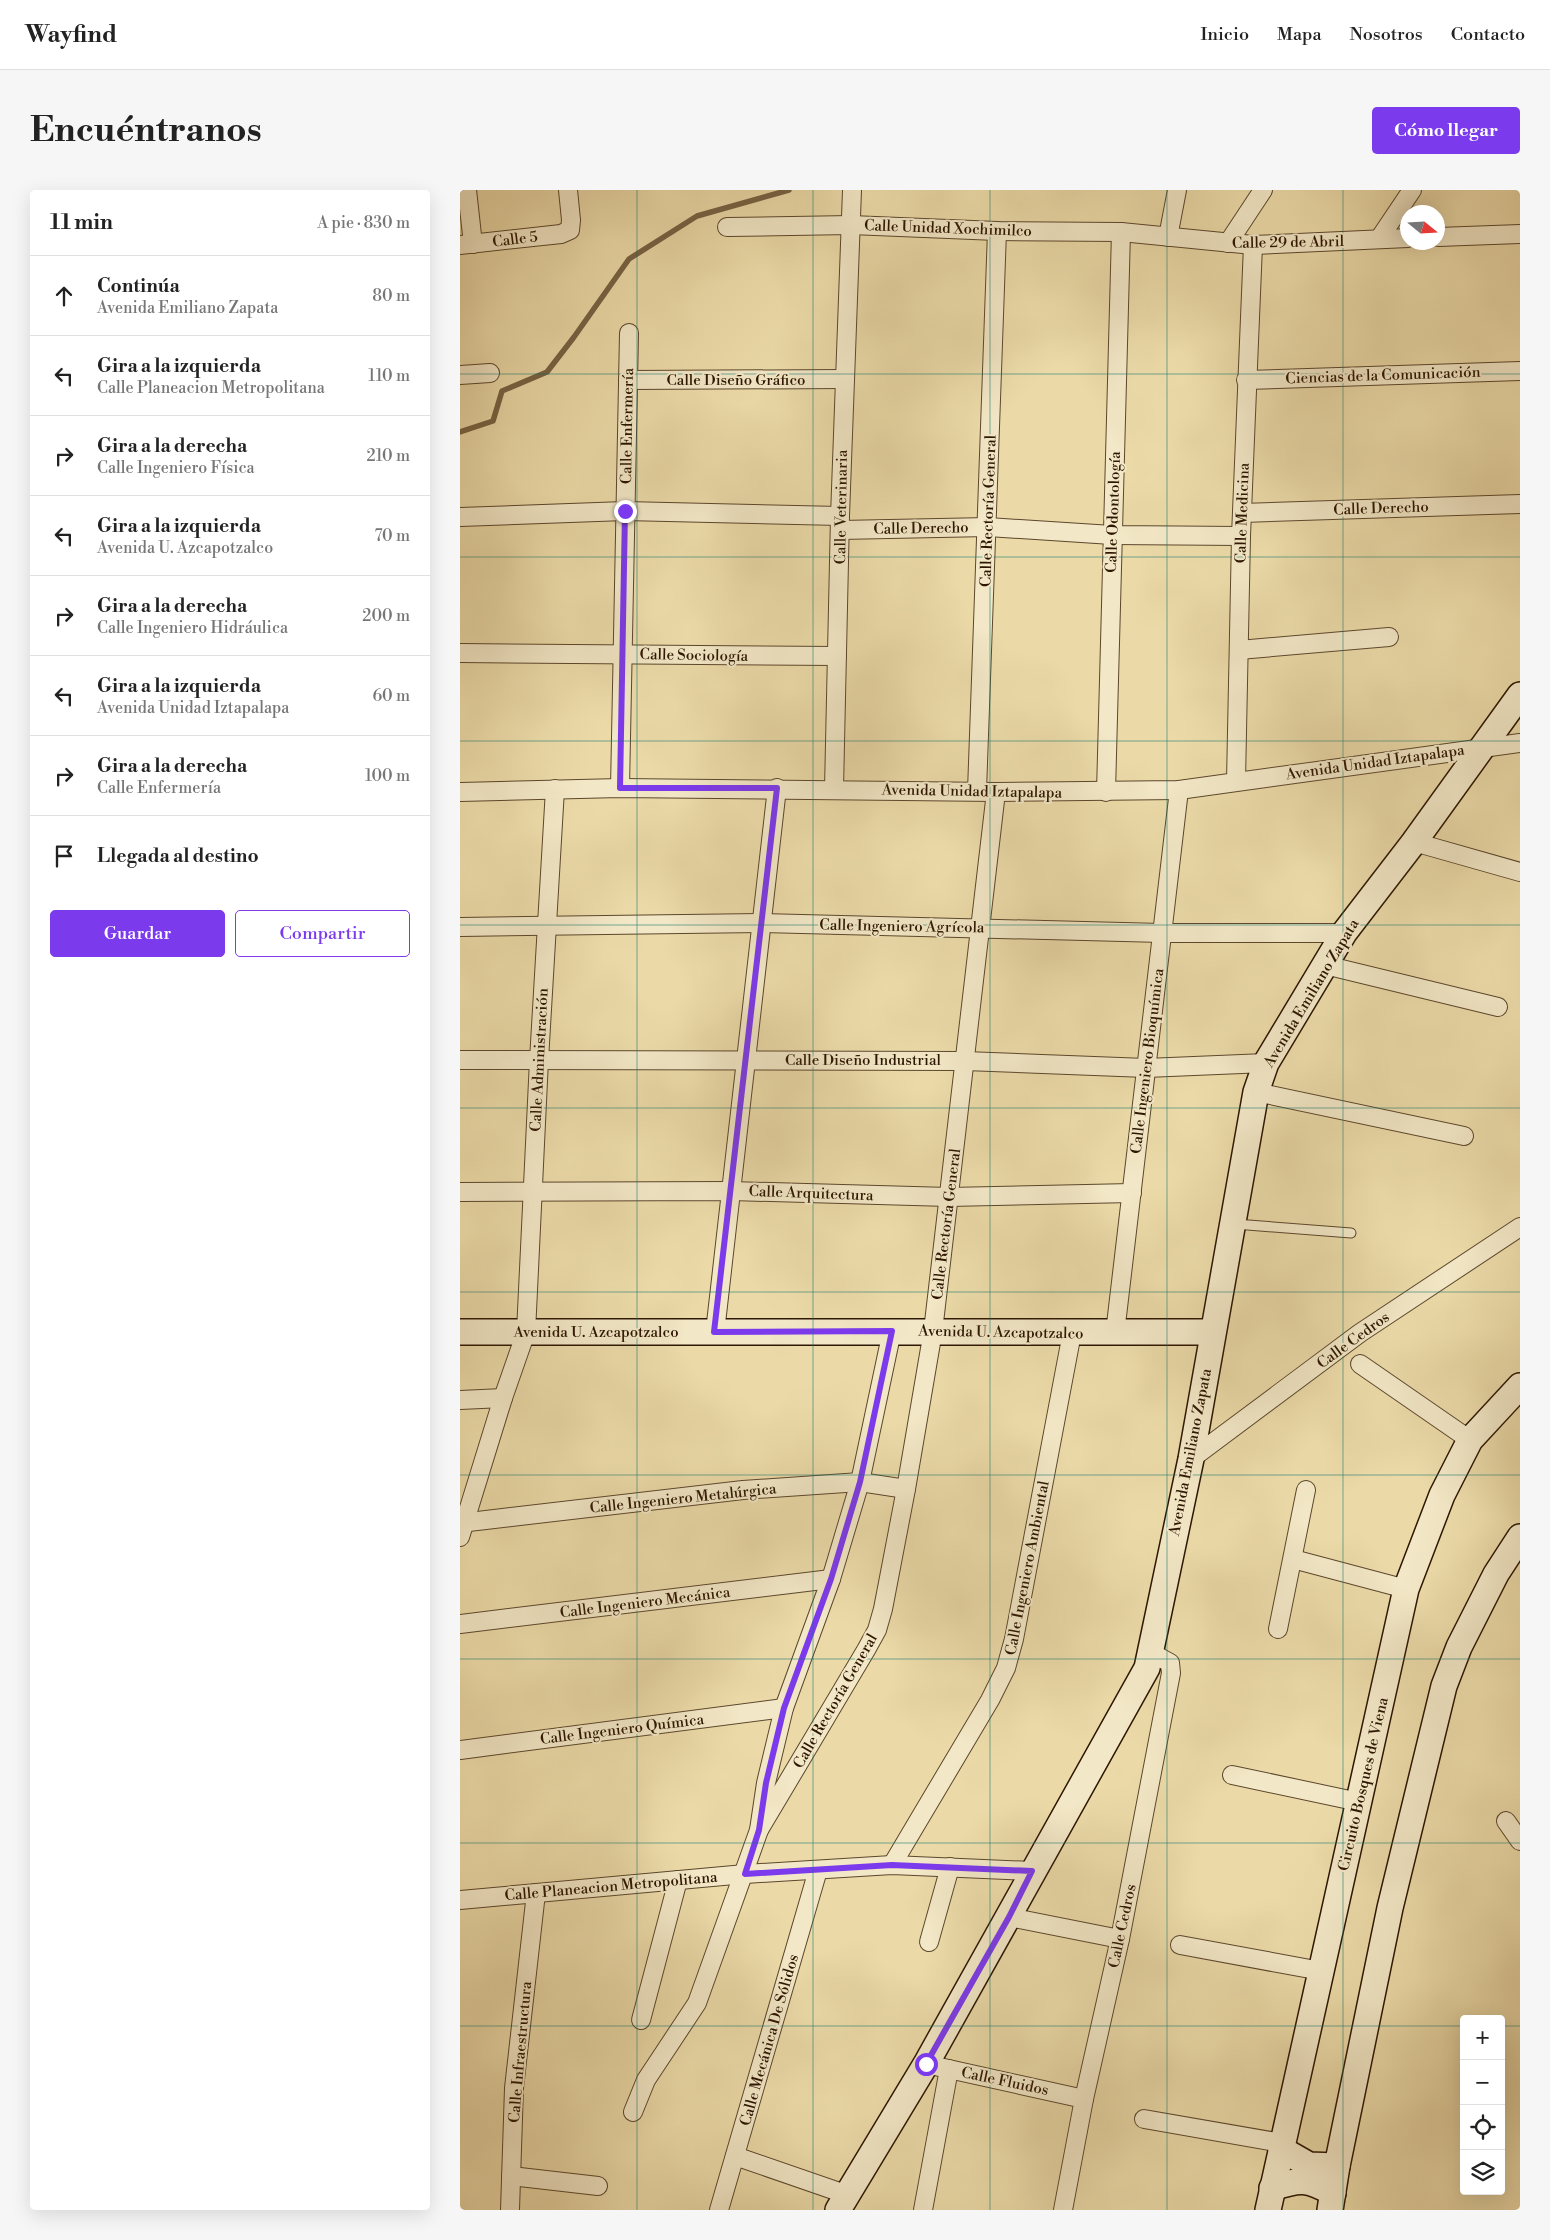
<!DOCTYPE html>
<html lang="es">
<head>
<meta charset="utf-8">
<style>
  :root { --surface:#fff; --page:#f6f6f6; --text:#222; --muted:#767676; --line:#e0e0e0; --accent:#7c3aed }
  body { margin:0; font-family:"Libre Bodoni",serif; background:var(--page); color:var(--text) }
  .controls { position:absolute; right:15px; bottom:15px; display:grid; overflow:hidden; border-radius:5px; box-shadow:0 5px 20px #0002 }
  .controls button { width:45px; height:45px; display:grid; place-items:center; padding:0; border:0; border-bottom:1px solid var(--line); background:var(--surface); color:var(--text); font:25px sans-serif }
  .compass { position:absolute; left:940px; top:15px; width:45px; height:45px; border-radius:50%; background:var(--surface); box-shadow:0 5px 20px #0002; rotate:108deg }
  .stop { position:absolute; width:15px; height:15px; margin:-11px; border:4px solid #7c3aed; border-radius:50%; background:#fff }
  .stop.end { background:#7c3aed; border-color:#fff; box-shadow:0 1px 5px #0008 }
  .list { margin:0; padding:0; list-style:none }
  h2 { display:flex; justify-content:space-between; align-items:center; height:65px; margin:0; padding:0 20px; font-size:21px }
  h2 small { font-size:16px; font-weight:400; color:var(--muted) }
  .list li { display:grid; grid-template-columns:32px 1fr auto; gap:15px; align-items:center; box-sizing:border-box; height:80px; padding:0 20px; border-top:1px solid var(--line) }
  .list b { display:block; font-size:19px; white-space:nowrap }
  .list p { margin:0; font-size:16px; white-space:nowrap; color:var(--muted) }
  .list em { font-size:16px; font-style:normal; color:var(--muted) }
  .actions { display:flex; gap:10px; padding:15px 20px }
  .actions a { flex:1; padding:11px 0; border:1px solid var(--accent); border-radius:5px; text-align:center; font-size:18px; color:var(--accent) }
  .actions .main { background:var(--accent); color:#fff }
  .icon { flex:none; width:28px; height:28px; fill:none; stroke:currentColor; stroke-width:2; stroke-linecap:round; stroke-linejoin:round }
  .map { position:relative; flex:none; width:1060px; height:2020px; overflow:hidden; border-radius:5px }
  header { display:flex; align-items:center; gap:30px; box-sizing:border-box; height:70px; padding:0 25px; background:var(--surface); border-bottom:1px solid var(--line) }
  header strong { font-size:24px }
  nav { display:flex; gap:28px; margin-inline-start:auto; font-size:18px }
  .intro { display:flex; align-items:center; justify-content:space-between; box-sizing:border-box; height:120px; padding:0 30px }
  h1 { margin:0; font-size:35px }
  .button { padding:12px 22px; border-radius:5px; background:var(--accent); color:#fff; font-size:18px; font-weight:700 }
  main { display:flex; gap:30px; padding:0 30px }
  aside { flex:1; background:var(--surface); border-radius:5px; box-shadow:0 5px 20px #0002 }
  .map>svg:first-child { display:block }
</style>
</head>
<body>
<header>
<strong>Wayfind</strong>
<nav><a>Inicio</a><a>Mapa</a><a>Nosotros</a><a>Contacto</a></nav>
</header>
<div class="intro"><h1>Encuéntranos</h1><a class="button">Cómo llegar</a></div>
<main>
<aside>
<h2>11 min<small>A pie · 830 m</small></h2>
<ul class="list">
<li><svg class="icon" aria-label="ahead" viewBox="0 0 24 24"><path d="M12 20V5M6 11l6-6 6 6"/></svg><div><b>Continúa</b><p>Avenida Emiliano Zapata</p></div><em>80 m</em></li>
<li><svg class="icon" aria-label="left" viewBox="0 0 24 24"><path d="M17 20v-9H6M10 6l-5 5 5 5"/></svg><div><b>Gira a la izquierda</b><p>Calle Planeacion Metropolitana</p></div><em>110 m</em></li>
<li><svg class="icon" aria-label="right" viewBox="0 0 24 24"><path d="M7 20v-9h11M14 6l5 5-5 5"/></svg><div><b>Gira a la derecha</b><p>Calle Ingeniero Física</p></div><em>210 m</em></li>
<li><svg class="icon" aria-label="left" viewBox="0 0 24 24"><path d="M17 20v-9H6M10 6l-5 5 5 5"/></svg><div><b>Gira a la izquierda</b><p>Avenida U. Azcapotzalco</p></div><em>70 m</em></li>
<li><svg class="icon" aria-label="right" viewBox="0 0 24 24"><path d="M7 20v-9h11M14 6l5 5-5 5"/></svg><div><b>Gira a la derecha</b><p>Calle Ingeniero Hidráulica</p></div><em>200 m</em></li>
<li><svg class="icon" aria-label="left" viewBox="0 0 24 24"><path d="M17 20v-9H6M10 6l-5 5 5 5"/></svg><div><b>Gira a la izquierda</b><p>Avenida Unidad Iztapalapa</p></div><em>60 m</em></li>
<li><svg class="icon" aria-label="right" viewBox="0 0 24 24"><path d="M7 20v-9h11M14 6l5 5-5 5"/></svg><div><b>Gira a la derecha</b><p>Calle Enfermería</p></div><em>100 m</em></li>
<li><svg class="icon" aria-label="arrive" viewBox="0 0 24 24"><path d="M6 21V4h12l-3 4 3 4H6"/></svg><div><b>Llegada al destino</b></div></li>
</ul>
<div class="actions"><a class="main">Guardar</a><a>Compartir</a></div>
</aside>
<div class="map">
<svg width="1060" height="2020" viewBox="0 0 1060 2020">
  <rect width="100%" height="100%" fill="#ebdaa8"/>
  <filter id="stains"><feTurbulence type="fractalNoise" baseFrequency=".004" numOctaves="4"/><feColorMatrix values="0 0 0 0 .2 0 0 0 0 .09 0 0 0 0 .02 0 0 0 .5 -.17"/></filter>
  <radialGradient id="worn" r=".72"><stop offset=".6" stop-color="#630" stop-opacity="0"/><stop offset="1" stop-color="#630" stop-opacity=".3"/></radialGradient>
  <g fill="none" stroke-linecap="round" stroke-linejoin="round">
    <path stroke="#786344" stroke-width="5.5" d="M0 242 33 231 42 201 87 182 114 147 169 69 237 26 329 0"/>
    <g stroke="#5c472c" stroke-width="11">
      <path id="lane" d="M775 1034 891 1043"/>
    </g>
    <g stroke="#5c472c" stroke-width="20">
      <g id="street">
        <path d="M7 0 13 54"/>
        <path d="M267 37 391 35 537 41 661 42 793 55 948 48"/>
        <path d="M708 47 717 0"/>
        <path d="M978 47 1060 44"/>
        <path d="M919 49 952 0"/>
        <path d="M768 53 803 0"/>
        <path d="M0 55 101 44 110 40 111 30 108 0"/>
        <path d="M0 185 30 183"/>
        <path d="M168 190 385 189"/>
        <path d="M786 190 1060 181"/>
        <path d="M782 323 1060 314"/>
        <path d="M0 327 165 321 380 326"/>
        <path d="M380 340 528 337 652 345 781 346"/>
        <path d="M779 460 929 447"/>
        <path d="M0 463 377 466"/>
        <path d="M776 591 781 346 793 55"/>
        <path d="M160 598 169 143"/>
        <path d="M374 599 380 326 392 0"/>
        <path d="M517 601 537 41"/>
        <path d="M0 602 160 598 536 602 719 600 1060 553"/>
        <path d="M646 602 661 42"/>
        <path d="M954 652 1060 682"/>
        <path d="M0 737 301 733 702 743H884"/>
        <path d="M865 775 1038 817"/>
        <path d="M0 870 505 871 686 878 806 873"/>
        <path d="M796 902 1004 946"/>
        <path d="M0 1002 271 1001 489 1007 672 1003"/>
        <path d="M255 1142 317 598"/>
        <path d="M655 1143 719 600"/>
        <path d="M900 1174 1010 1250"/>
        <path d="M0 1210 43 1208"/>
        <path d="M731 1269 900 1143 1060 1037"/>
        <path d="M0 1333 283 1300 400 1292 446 1299"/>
        <path d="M0 1347 43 1208 66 1142 79 870 95 599"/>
        <path d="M833 1369 946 1399"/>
        <path d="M0 1434 371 1389"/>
        <path d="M818 1439 846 1300"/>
        <path d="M0 1560 324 1518"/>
        <path d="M772 1585 899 1612"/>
        <path d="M1046 1631 1060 1651"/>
        <path d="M299 1640 406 1460 417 1440 423 1419 446 1299 473 1141 536 602"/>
        <path d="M432 1675 530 1510 546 1478 554 1449 612 1143"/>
        <path d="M0 1710 285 1684 432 1675 572 1681"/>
        <path d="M549 1727 660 1749"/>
        <path d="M469 1752 490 1677"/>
        <path d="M720 1755 861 1781"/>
        <path d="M181 1830 218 1690"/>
        <path d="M466 1874 624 1909"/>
        <path d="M173 1922 186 1890 237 1813 299 1640 306 1593 324 1518 371 1389 400 1292 432 1141"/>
        <path d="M684 1929 822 1953"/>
        <path d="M275 1966 388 2005"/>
        <path d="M51 1986 138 1996"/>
        <path d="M50 2020 54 1898 76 1703"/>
        <path d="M259 2020 358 1680"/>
        <path d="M463 2020 489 1879"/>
        <path d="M603 2020 624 1909 660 1749 711 1483 710 1473 690 1462"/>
      </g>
    </g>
    <g stroke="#2d1602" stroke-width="28">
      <g id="secondary">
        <path d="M0 1142H752"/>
        <path d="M821 1959 849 1975 877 1976"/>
        <path d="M812 1998C840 1989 847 1988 873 2003"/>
        <path d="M378 2020 466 1874 687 1478 731 1269 796 902 806 873 884 743 954 652 1060 505"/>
        <path d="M808 2020 946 1399 982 1305 1010 1250 1060 1196"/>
        <path d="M870 2020 877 1976 930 1718 984 1496 999 1457 1036 1384 1060 1347"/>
      </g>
    </g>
    <use href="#lane" stroke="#f2e7c6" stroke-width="9"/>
    <use href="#street" stroke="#f2e7c6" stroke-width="18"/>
    <use href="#secondary" stroke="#f2e7c6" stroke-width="25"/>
  </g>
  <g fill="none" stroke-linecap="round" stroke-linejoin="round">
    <path stroke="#7c3aed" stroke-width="6" d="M165 321 160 598H317L254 1142 432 1141 400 1292 371 1389 324 1518 306 1593 299 1640 285 1684 432 1675 572 1681 549 1727 466 1874"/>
  </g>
  <path fill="none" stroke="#0f766e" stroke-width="1" stroke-opacity="0.55" d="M177 0V2020M353 0V2020M530 0V2020M707 0V2020M883 0V2020M0 184H1060M0 367H1060M0 551H1060M0 735H1060M0 918H1060M0 1102H1060M0 1285H1060M0 1469H1060M0 1653H1060M0 1836H1004M1041 1836H1060"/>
  <g text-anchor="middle" stroke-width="4" stroke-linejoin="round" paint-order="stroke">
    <g font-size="15" fill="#2d1602" stroke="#f2e7c6">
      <text transform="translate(488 38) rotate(2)" y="5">Calle Unidad Xochimilco</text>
      <text transform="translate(55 49) rotate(-7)" y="5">Calle 5</text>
      <text transform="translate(828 52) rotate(-1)" y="5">Calle 29 de Abril</text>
      <text transform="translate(923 185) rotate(-2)" y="5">Ciencias de la Comunicación</text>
      <text x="276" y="195">Calle Diseño Gráfico</text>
      <text transform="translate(167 236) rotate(-89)" y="5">Calle Enfermería</text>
      <text transform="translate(381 317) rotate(-89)" y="5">Calle Veterinaria</text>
      <text transform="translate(921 318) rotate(-2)" y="5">Calle Derecho</text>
      <text transform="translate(528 321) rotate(-88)" y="5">Calle Rectoría General</text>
      <text transform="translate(653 322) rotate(-88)" y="5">Calle Odontología</text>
      <text transform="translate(782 323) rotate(-88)" y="5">Calle Medicina</text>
      <text transform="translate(461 338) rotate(-1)" y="5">Calle Derecho</text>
      <text transform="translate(234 465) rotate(1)" y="5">Calle Sociología</text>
      <text transform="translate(915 572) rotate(-8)" y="5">Avenida Unidad Iztapalapa</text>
      <text transform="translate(512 601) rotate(1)" y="5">Avenida Unidad Iztapalapa</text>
      <text transform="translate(442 736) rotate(1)" y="5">Calle Ingeniero Agrícola</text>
      <text transform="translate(851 803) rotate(-59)" y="5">Avenida Emiliano Zapata</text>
      <text transform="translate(79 870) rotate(-87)" y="5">Calle Administración</text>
      <text x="403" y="875">Calle Diseño Industrial</text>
      <text transform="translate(687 871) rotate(-83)" y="5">Calle Ingeniero Bioquímica</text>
      <text transform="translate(351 1003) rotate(2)" y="5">Calle Arquitectura</text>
      <text transform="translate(486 1034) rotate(-83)" y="5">Calle Rectoría General</text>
      <text x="136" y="1147">Avenida U. Azcapotzalco</text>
      <text transform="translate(541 1142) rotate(1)" y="5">Avenida U. Azcapotzalco</text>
      <text transform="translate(893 1150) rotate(-36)" y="5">Calle Cedros</text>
      <text transform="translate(730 1262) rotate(-79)" y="5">Avenida Emiliano Zapata</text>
      <text transform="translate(223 1308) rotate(-6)" y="5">Calle Ingeniero Metalúrgica</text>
      <text transform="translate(567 1378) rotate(-79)" y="5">Calle Ingeniero Ambiental</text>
      <text transform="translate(185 1412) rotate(-7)" y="5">Calle Ingeniero Mecánica</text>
      <text transform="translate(375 1511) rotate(-60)" y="5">Calle Rectoría General</text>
      <text transform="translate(162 1539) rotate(-7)" y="5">Calle Ingeniero Química</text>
      <text transform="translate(903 1594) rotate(-77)" y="5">Circuito Bosques de Viena</text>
      <text transform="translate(151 1696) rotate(-5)" y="5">Calle Planeacion Metropolitana</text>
      <text transform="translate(662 1736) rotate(-78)" y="5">Calle Cedros</text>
      <text transform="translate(309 1850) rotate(-74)" y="5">Calle Mecánica De Sólidos</text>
      <text transform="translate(60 1862) rotate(-85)" y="5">Calle Infraestructura</text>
      <text transform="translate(545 1891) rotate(12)" y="5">Calle Fluidos</text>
    </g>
  </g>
  <rect width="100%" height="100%" filter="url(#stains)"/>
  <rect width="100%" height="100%" fill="url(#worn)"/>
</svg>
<div class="controls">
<button>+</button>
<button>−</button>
<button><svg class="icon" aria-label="locate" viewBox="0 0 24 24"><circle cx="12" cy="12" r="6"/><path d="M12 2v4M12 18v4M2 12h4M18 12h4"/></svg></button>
<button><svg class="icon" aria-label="layers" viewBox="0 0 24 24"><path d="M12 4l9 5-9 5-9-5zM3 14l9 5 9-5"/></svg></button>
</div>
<svg class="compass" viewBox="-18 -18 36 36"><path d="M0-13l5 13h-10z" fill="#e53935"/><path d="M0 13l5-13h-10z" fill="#767676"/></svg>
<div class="stop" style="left:466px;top:1874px"></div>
<div class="stop end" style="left:165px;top:321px"></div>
</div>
</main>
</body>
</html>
